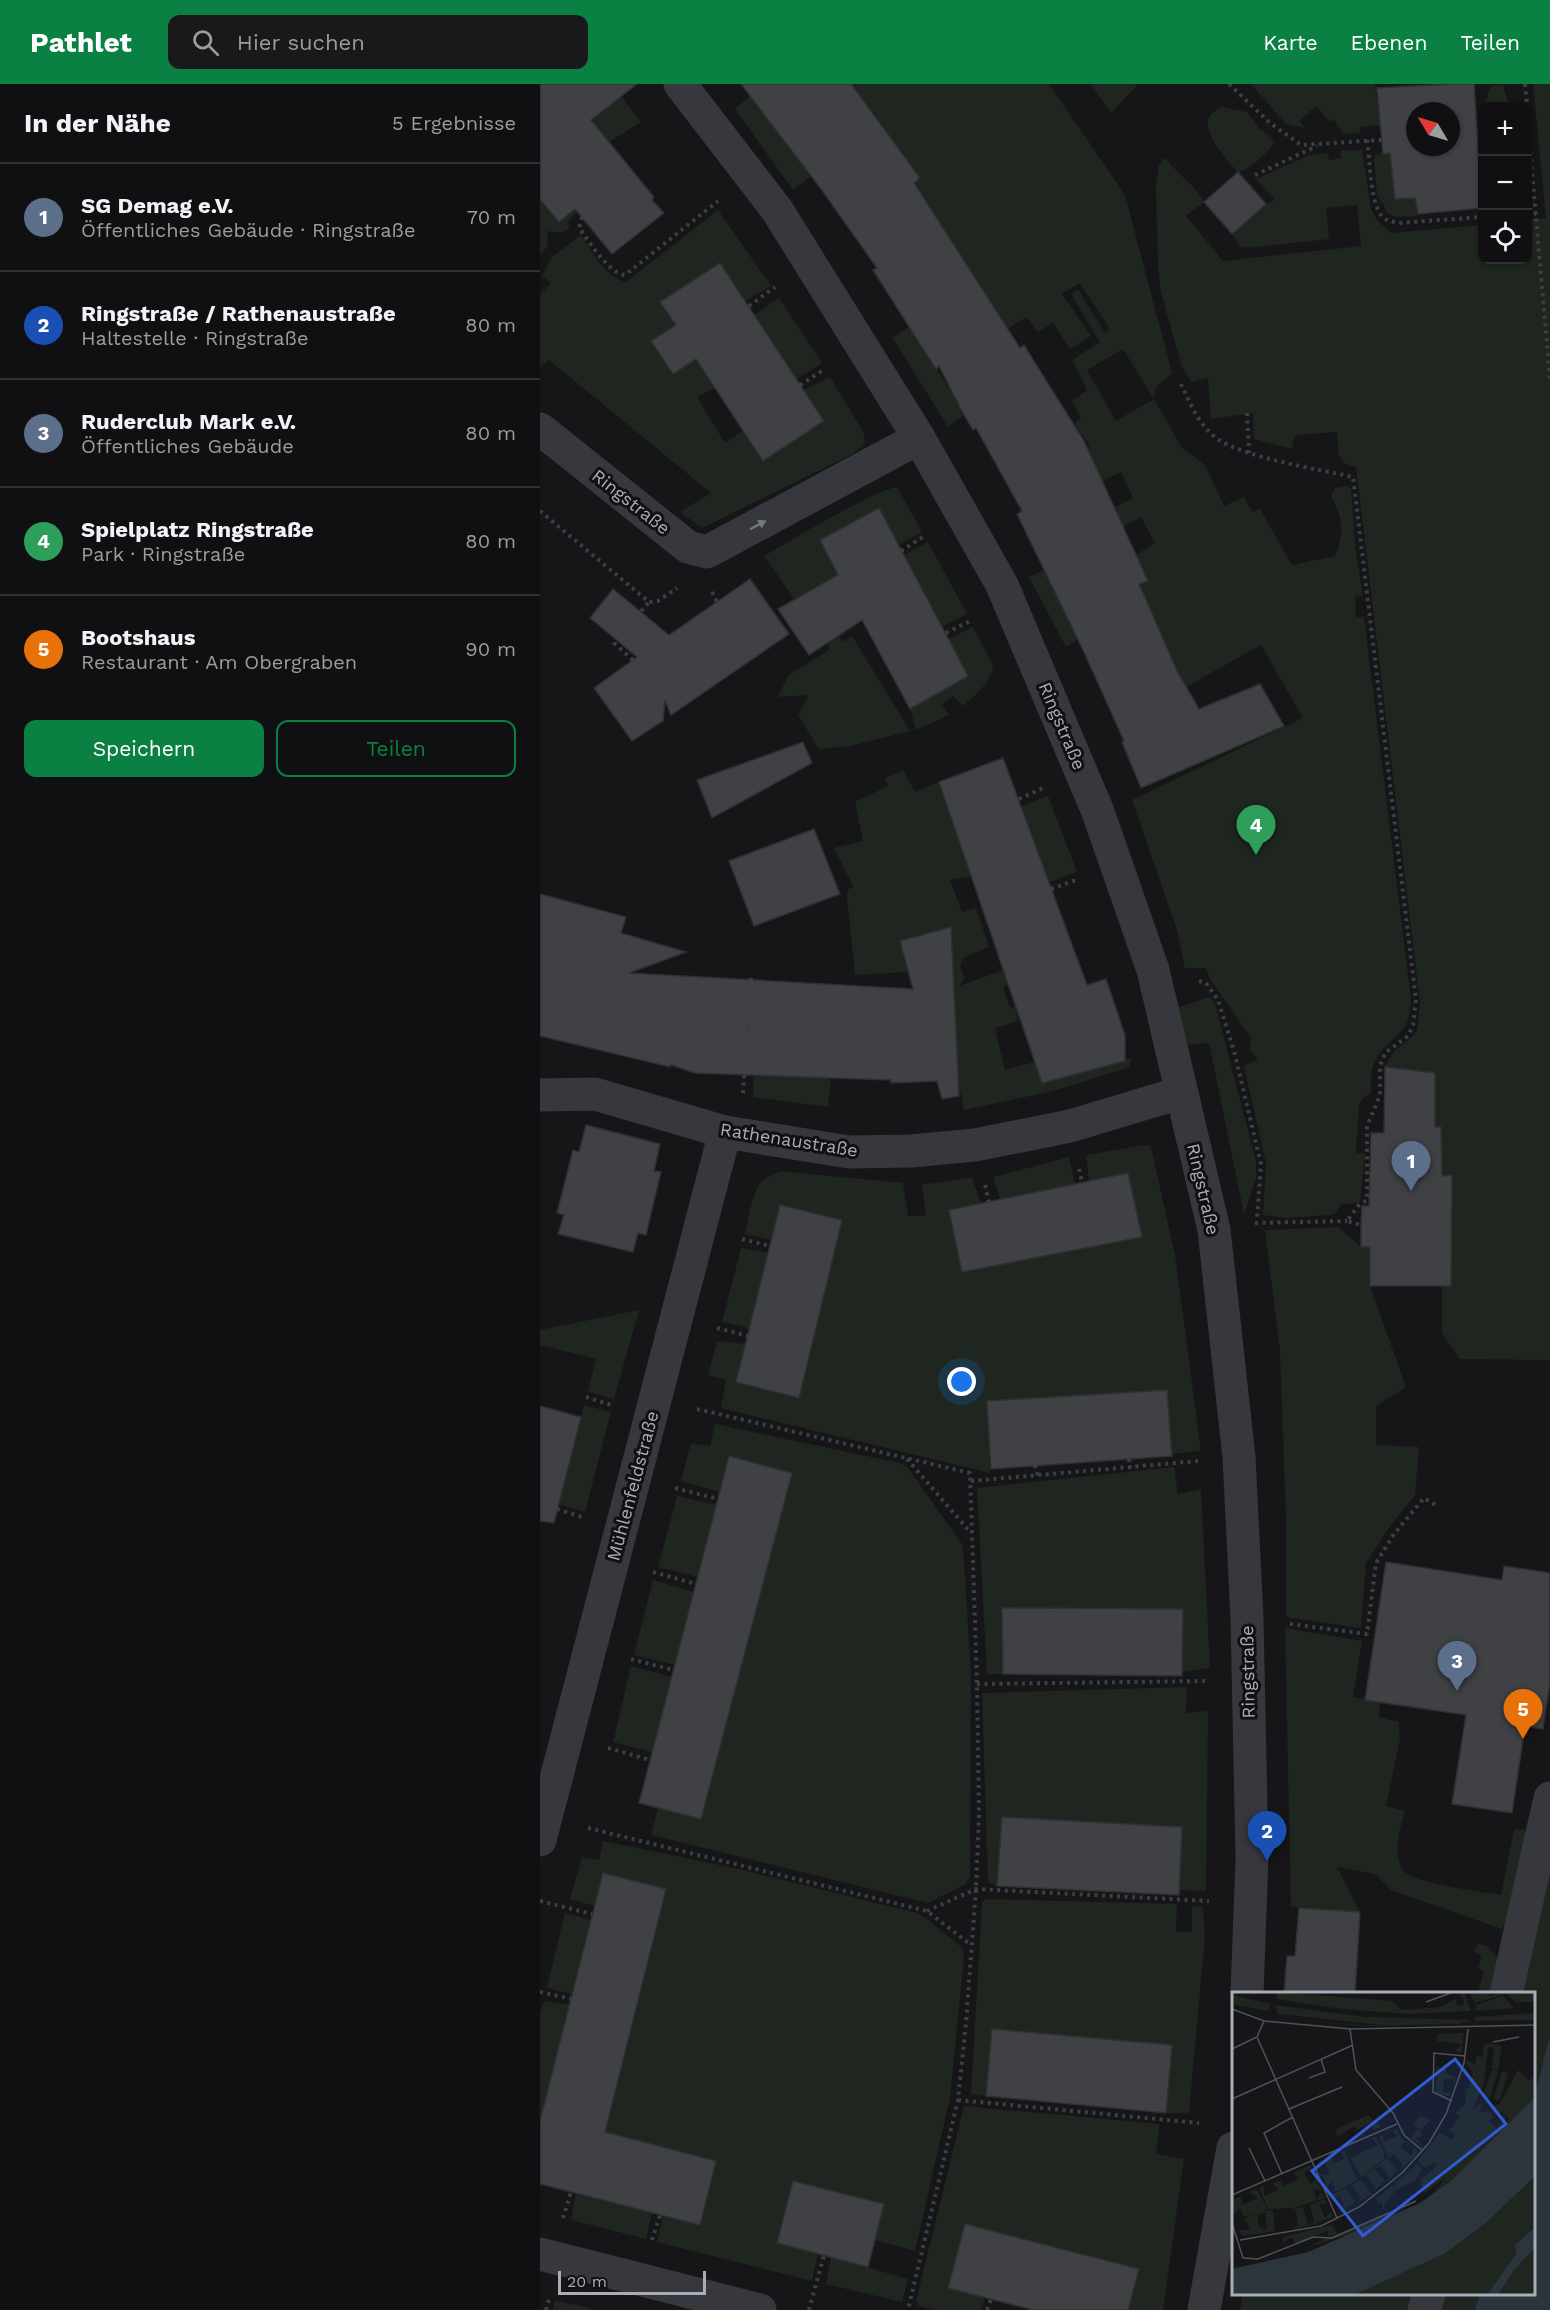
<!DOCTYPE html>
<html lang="de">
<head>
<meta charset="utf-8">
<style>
  :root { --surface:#101012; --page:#19191b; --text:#f1f3f6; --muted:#9c9d9f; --line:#303032; --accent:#0b8043 }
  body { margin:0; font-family:"Work Sans",sans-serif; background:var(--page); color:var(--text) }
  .controls { position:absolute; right:18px; top:18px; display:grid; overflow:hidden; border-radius:12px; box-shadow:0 2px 4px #0004 }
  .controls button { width:54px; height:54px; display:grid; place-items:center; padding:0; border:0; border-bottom:2px solid var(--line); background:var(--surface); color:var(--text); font:30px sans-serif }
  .compass { position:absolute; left:866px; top:18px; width:54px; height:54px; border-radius:50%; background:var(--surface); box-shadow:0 2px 4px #0004; rotate:308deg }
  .scale { position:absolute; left:18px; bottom:15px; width:148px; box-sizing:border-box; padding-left:6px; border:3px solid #a8adb8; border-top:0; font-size:16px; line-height:21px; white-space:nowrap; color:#a8adb8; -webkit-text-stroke:4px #111113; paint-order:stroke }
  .you { position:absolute; left:422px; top:1298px; width:21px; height:21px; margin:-15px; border:4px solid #fff; border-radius:50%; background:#1a73e8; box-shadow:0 0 0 9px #1a73e833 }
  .badge { display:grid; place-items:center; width:39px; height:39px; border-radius:50%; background:var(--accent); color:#fff; font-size:20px; font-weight:700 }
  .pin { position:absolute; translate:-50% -50px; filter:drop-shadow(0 2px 3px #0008) }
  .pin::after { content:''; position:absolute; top:32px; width:21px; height:18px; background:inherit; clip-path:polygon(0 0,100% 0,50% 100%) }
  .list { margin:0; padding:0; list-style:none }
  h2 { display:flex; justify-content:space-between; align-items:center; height:78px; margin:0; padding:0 24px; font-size:26px }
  h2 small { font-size:20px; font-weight:400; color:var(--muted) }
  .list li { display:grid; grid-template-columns:39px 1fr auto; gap:18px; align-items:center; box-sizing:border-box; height:108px; padding:0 24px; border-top:2px solid var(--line) }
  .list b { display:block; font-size:22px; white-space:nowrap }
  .list p { margin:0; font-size:20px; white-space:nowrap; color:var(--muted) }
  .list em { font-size:20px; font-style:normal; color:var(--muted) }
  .actions { display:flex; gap:12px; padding:18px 24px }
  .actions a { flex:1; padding:14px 0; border:2px solid var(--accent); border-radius:12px; text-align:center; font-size:21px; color:var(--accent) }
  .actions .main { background:var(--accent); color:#fff }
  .icon { flex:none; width:33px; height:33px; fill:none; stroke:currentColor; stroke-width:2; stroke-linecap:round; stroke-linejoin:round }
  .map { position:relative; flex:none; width:1010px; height:2226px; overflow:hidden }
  header { display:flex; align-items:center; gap:36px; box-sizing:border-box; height:84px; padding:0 30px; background:var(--accent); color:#fff }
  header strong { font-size:28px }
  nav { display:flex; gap:33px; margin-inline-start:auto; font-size:21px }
  .search { width:420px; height:54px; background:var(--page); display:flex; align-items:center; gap:15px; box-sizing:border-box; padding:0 21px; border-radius:12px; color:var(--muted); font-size:22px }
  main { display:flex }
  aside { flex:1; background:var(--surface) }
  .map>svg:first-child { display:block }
</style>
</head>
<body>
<header>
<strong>Pathlet</strong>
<div class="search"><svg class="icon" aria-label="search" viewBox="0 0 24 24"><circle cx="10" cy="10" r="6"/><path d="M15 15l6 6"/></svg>Hier suchen</div>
<nav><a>Karte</a><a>Ebenen</a><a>Teilen</a></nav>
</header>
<main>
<aside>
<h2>In der Nähe<small>5 Ergebnisse</small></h2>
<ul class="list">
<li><span class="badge" style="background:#5c6f8a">1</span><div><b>SG Demag e.V.</b><p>Öffentliches Gebäude · Ringstraße</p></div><em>70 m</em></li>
<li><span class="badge" style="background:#1a4fb4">2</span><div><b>Ringstraße / Rathenaustraße</b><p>Haltestelle · Ringstraße</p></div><em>80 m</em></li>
<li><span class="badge" style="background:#5c6f8a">3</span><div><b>Ruderclub Mark e.V.</b><p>Öffentliches Gebäude</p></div><em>80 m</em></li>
<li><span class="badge" style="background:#2e9e5b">4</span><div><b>Spielplatz Ringstraße</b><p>Park · Ringstraße</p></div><em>80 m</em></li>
<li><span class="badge" style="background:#e8710a">5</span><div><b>Bootshaus</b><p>Restaurant · Am Obergraben</p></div><em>90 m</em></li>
</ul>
<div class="actions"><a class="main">Speichern</a><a>Teilen</a></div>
</aside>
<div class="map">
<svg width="1010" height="2226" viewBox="0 0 1010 2226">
  <rect width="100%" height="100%" fill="#161618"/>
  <g fill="#1e261f" fill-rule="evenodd">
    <path d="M72 0 101 38 69 58 51 36 70 21Z"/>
    <path d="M301 0H509L585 111 632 289 615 304 614 315 642 364 665 381 684 422 704 413 712 428 720 425 752 481 795 472C805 448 803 435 791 412L795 404 806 402 811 405 816 469 823 512 815 513 816 533H824L871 915C870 949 859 946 840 969 830 980 831 995 831 1009L823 1014 819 1021 816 1069H825L820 1119 802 1120 795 1130 790 1131 747 1134 723 1131 726 1080 704 982 718 975 709 966 711 954 670 895 666 884H645L636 843 592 716 763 634 721 561 646 603 638 589 599 500 608 497 596 471 615 459 601 433 583 443 574 424 593 414 581 388 562 397 510 385 550 362 534 340 541 334 532 318 547 306 532 276 560 258 531 210 538 205 565 249 570 245 540 199 522 210 551 252 530 265 513 239 498 248 486 233 465 247V241L402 143 316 144 380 94 361 67 355 72 339 49 345 45 325 18ZM583 265 614 315 576 337 547 286Z"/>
    <path d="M551 0H598L571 29Z"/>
    <path d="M711 0H835L840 41 821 43 819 49 804 50 793 35 790 38 776 22 759 37 765 44 746 40Z"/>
    <path d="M993 0H1010V1276L920 1275 902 1249V1202L911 1201 912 1092H902L901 1044 895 1043V989L845 983 854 967 872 953 877 946 880 919 816 383C795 380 799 365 797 348L755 351 752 365 714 355 713 329 671 335 668 294 651 298 642 283 621 209 618 184 616 102 619 81 622 76 626 74C637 91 655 100 664 118L646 132 683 177 821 162 817 121 786 124 789 155 708 164 700 163 692 150 726 120 735 116 716 95 770 71 788 69 789 76 801 74V67L822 66 831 125 837 136 851 149 942 141V176H987L988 136 1006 134Z"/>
    <path d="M963 1 969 22H944L951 2Z"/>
    <path d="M210 12 271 92 253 106 195 25Z"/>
    <path d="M681 23 707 28 720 45 732 54 734 58C726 71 712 84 698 88 688 78 665 52 668 37 669 30 676 26 681 23Z"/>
    <path d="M842 68 843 70 850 69 855 115 875 114 877 132 856 133 847 129 843 119H841L837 111 834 72Z"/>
    <path d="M0 107 3 119 19 138 34 126 37 128 27 138 30 143 22 149 8 147 7 163 0 171Z"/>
    <path d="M178 126 231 202 205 217 180 179 121 217 136 241 112 257 133 290 156 275 175 304 157 313 185 359 203 347 224 377 284 337 264 306 290 293 323 347 325 359 313 370 162 444 140 428 171 409 9 276 0 283V211L11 199 2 192 12 173 41 151C53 168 65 194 86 198Z"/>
    <path d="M239 214 282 279 257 295 214 231Z"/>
    <path d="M369 243 424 327V331L408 343 353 254Z"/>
    <path d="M357 403 382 448 358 461 339 425 280 457 310 514 285 528 302 558 312 552 370 647 310 662 279 665 258 631 269 611 238 613 248 592 290 565 224 472C251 456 278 440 305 426 322 417 338 407 357 403Z"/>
    <path d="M388 458 427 530 402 543 364 471Z"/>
    <path d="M504 486 538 555 526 563 489 493Z"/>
    <path d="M433 543 453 581C453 597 434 612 423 622L413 612 402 620 409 631 376 646 370 625 428 592 408 555Z"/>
    <path d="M363 686 375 708 399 698 432 792 410 796 422 828 436 824 449 863 423 874 420 883 425 895 419 902 496 874 501 891 463 903 470 924 475 923 478 937 455 944 465 986 494 978 502 998 592 974 590 983 513 1007 424 1026 418 996 414 900 409 896 389 849 360 857 367 888 315 891 307 813 308 806 313 802 294 764 323 757 315 718 348 702 345 694Z"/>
    <path d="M508 712 537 788 509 798 481 722Z"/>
    <path d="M669 913 675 919 716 1077V1094L704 1130 669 959 648 961 642 953 637 924Z"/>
    <path d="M218 991 283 993 291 996 288 1023 213 1013V993Z"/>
    <path d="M604 1061 610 1062 612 1067 635 1171 661 1367 631 1370 627 1306 448 1317 450 1389 181 1324 186 1296 168 1291 177 1257 206 1260 196 1298 259 1314 302 1136 240 1121 232 1156 205 1150C209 1135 211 1109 222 1097 227 1093 234 1090 240 1087L363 1099 368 1132H386L382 1101 432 1093 441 1120 423 1188 601 1153 549 1097 546 1071Z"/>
    <path d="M529 1073 535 1100 460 1116 453 1093Z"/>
    <path d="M798 1143 821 1163H830V1202L866 1303 836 1322V1361L879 1363 875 1411 848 1445 826 1479 821 1544 746 1533V1436L740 1266 725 1146Z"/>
    <path d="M201 1164 228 1169 210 1244 182 1238Z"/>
    <path d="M99 1226 74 1315 48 1308 56 1275 0 1261V1246Z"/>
    <path d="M44 1321 71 1328 45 1428 18 1420Z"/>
    <path d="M175 1340 360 1379 368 1384 422 1460 424 1474 431 1594 430 1792 426 1800 388 1819 111 1751 118 1724 161 1735 252 1389 189 1372 180 1408 141 1397 151 1359 170 1362Z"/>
    <path d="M634 1383 638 1410 661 1405 670 1584 642 1588 643 1525 463 1524V1590H447L437 1404Z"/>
    <path d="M137 1412 177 1421 158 1493 118 1483Z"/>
    <path d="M113 1496 154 1508 135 1581 94 1571Z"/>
    <path d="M745 1544 822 1557 813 1613 840 1618 839 1633 858 1638 860 1655 846 1722 865 1727C860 1745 852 1768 863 1786 870 1799 944 1808 961 1811L974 1745 990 1746 966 1838 962 1845 851 1806 835 1790 797 1783 820 1828 751 1823Z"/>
    <path d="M91 1582 132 1593 112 1668 73 1658Z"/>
    <path d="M647 1603 646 1629 668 1627 666 1807 639 1806 462 1733 457 1802 448 1798 442 1609Z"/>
    <path d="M63 1757 199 1785 377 1829 386 1834 419 1861 423 1866 424 1873 410 2014 375 2167 335 2156 344 2120 254 2097 278 2170 272 2197 117 2158 123 2132 160 2140 176 2077 1 2033 0 2036V1931L4 1917 30 1921 125 1806 63 1789 55 1822 30 1815 42 1773 59 1776Z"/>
    <path d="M1010 1783V1951L994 2014 993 1910H980Z"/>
    <path d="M446 1815 637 1820 636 1848H652V1822L663 1823 665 1852 649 2029H626L541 1954 452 1945 446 2012 431 2010 442 1819Z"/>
    <path d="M25 1829 51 1836 32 1910 7 1904Z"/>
    <path d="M938 1860 947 1862 958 1875 955 1909H938L944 1887 938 1883 942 1872 934 1867Z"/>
    <path d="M424 2022 620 2040 616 2070 644 2075 623 2226H588L598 2185 425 2140 408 2204 445 2213 441 2226H395L379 2222 376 2217Z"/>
    <path d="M36 2110 112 2129 106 2155 31 2136Z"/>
    <path d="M291 2173 368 2195 362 2218 286 2200Z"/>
    <path d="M703 2210H875L870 2226H700Z"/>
    <path d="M901 2210H940L935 2226H897Z"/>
    <path d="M15 2216 58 2226H13Z"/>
  </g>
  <path fill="#2c353c" d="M1010 1951V2226H935L940 2210H993L994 2014Z"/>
  <g fill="#404145" stroke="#303034" stroke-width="1.5" fill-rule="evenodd">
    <path d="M0 0H97L51 36 114 113 112 116 124 129 72 170 35 125 19 138 0 115Z"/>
    <path d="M201 0H311L380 94 374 99 480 264 484 261 544 357 608 497 599 500 638 589 659 625 720 600 744 642 601 704 582 658 584 657 544 568 477 430 482 427 436 344 433 346 424 331 399 282 396 285 333 186 337 184 281 105Z"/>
    <path d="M912 0H934L942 124 878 130 875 114 855 115 850 69 843 70 837 4ZM875 27H911V63H875Z"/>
    <path d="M698 88 726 120 692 150 664 118Z"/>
    <path d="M180 179 284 337 223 377 156 275 133 290 111 257 136 241 120 218Z"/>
    <path d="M339 424 428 592 370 625 322 536 269 571 238 525 298 491 280 456Z"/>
    <path d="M210 495 249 550 131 631 125 616 123 637 92 657 54 604 97 573 50 534 73 505 129 551Z"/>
    <path d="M263 658 272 679 172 734 157 696Z"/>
    <path d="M463 674 547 901 566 895 585 951V977L502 999 399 698Z"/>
    <path d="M274 745 300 810 214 842 189 777Z"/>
    <path d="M0 810 86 833 81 849 146 868 89 889 373 905 360 857 411 843 419 1012 402 1015 397 997 351 999V996L155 989 131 981 130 983 0 952Z"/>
    <path d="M845 983 895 989V1043H901L902 1092 912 1091 911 1202H830V1163H821V1141L822 1122H829L831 1049H844Z"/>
    <path d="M46 1041 120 1060 114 1087 121 1088 106 1151 98 1149 93 1168 18 1150 24 1131 17 1129 33 1066 39 1068Z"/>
    <path d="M588 1089 602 1153 422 1188 409 1126Z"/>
    <path d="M240 1121 302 1136 259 1314 196 1298Z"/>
    <path d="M627 1306 632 1372 451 1385 447 1317Z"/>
    <path d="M0 1322 41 1333 14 1439 0 1437Z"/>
    <path d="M189 1372 252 1389 161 1735 99 1719Z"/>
    <path d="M846 1478 962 1496 964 1482 1010 1489V1598L1003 1645 985 1642 972 1729 912 1720 926 1631 825 1616Z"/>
    <path d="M462 1524 643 1525 642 1592 463 1590Z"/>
    <path d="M462 1733 642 1743 639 1811 457 1802Z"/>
    <path d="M63 1789 126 1805 65 2048 176 2077 160 2141 0 2100V2037Z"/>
    <path d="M759 1824 820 1828 815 1910H744L747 1872H755Z"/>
    <path d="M452 1945 632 1961 626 2029 446 2012Z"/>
    <path d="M253 2097 344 2120 328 2183 237 2159Z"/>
    <path d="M425 2140 599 2185 588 2226H493L408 2204Z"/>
  </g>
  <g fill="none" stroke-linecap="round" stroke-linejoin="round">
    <g stroke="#3d3f44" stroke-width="4" stroke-dasharray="3 4.5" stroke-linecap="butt">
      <path d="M689 0 730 39 761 61 841 56"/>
      <path d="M985 0 987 22"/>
      <path d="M987 30 1010 295"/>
      <path d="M827 56C830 75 830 117 841 131 845 137 851 137 858 139L942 133"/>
      <path d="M715 91 777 62"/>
      <path d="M987 131 996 130"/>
      <path d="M42 133 39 144C49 157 69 190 85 191L178 117"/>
      <path d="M209 222 235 203"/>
      <path d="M641 300C650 319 659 341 676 354 704 374 778 385 813 393L876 916 873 941 868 952 845 969 840 982V1011L827 1042V1116L818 1122 807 1137 821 1141"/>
      <path d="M260 301 285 285"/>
      <path d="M707 329 709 369"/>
      <path d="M0 427 109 518 118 517 137 504"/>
      <path d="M361 467 386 451"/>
      <path d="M172 508 177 518"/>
      <path d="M406 549 432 536"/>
      <path d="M93 576 74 559 109 518"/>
      <path d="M479 715 503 704"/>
      <path d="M511 805 536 796"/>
      <path d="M659 897 666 899 678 916 694 967 721 1080 717 1135"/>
      <path d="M207 945 221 944"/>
      <path d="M337 954 349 953"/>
      <path d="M203 1009 211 893"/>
      <path d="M539 1085 542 1098"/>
      <path d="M445 1101 449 1118"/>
      <path d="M715 1139 807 1137"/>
      <path d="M202 1155 230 1162"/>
      <path d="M177 1244 208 1252"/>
      <path d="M46 1313 71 1321"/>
      <path d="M157 1325 430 1389 437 1600 439 1731 436 1805 426 1939 418 2016 368 2226"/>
      <path d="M367 1375 431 1449"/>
      <path d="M589 1375 590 1384"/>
      <path d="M495 1381 498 1392"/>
      <path d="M431 1397 658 1377"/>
      <path d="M135 1404 178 1415"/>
      <path d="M17 1425 42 1433"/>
      <path d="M113 1488 156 1500"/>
      <path d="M750 1540 827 1550 836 1479 854 1450 884 1414 897 1422"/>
      <path d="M91 1575 133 1586"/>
      <path d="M437 1600 667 1597"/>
      <path d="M68 1664 110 1676"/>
      <path d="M48 1744 387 1827 431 1861"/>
      <path d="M0 1817 52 1830"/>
      <path d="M387 1827 436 1805 669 1817"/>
      <path d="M0 1908 31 1915"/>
      <path d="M418 2016 659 2039"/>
      <path d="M23 2134 31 2108"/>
      <path d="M112 2156 120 2131"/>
      <path d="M6 2226 9 2215"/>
      <path d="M269 2226 284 2171"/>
      <path d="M447 2226 451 2215"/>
    </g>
    <g stroke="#37383d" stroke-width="33">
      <path d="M140 0 237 126 379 354 462 501 558 728 613 886 674 1146 699 1373 707 1534 712 1774 707 1910"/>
      <path d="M0 345 148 463 167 468 379 354"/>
      <path d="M0 1011 55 1010 185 1048 309 1068 371 1067 435 1061 530 1042 640 1009"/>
      <path d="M0 1756 185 1048"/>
      <path d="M966 1910 1010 1714"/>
      <path d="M0 2170 220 2226"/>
      <path d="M664 2226 693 2064"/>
      <path d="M884 2226 889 2210"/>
    </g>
  </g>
  <defs><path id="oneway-solid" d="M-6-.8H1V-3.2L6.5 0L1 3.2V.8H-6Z" transform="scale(1.5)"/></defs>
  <use fill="#757881" href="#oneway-solid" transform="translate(218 441) rotate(-28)"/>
  <g text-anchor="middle" stroke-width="6" stroke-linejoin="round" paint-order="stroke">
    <g font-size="18" fill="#a8adb8" stroke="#111113">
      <text transform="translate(91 418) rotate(38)" y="6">Ringstraße</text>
      <text transform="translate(522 642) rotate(67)" y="6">Ringstraße</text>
      <text transform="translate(249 1056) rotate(9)" y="6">Rathenaustraße</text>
      <text transform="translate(663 1105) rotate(77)" y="6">Ringstraße</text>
      <text transform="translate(93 1402) rotate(-75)" y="6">Mühlenfeldstraße</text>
      <text transform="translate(708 1588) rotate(-91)" y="6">Ringstraße</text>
    </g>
  </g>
  <g transform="translate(692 1908)">
    <rect width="303" height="303" fill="#161618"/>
    <path d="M45 0 160 9 170 18 208 15 223 7 226 14 232 12 228 0H232L239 19 178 22 109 17 45 7ZM237 0H256L257 4 269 0H303V10H284L274 2 243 11ZM0 3 38 12 36 19 0 12ZM271 4 282 16 243 19 244 13ZM43 13 134 25 240 28 227 32 127 34 87 29 127 33H151L46 22ZM303 21V28L243 29V25ZM232 41 229 61 223 59 229 52 205 49 206 42ZM258 51 270 54 266 78 260 76 262 56 256 55 252 92 241 117 250 111 247 120H258L262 125 257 129 266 138 277 127 273 122 274 129 265 136 271 128V120L262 122 259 113H267L286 78 297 89 303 82V105L220 188 200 202 214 185 192 202 188 188 205 174 203 170 193 176 186 169 207 141 221 148 223 142 217 139 228 124 223 121 234 112V100L229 98 237 96 241 80 234 72 235 68 243 73 245 64 251 65 252 53ZM212 72 218 73 213 76 215 82 224 85 222 92 221 87H212L211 100H219L217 105 203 100 206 82 203 78 206 74 211 78ZM260 77 266 79 258 106 250 105ZM270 80 276 81 268 108 261 107ZM136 123 149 135 142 138 140 130 125 138 122 134 106 145 103 138ZM189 124 199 128 187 139 191 144 184 146 190 154 179 146 187 137 182 132ZM165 137 170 148 175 150 168 154 179 164 182 156 186 160 169 178 171 173 161 162 157 166 147 145 151 142 152 150 165 144 160 138ZM143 145 153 160 151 168 129 185 116 162 120 165 146 153 140 146ZM113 159 125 188 103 200 101 189 95 195 90 183H98L93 170 85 171 100 164V172L113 166 108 160ZM155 166 166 177 155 190 157 185 149 174 143 176ZM186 171 190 179 183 188 165 198 162 192ZM78 173 81 178 72 179 78 192 84 187 90 198H81L85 207 90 199 93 206 61 216 36 217 27 196 32 194V204L46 198 40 191 48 189 52 194 67 187 61 181ZM142 176 153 189 140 201 143 196 135 184 130 186ZM303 184V235L283 253 284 262 255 303H122L214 261 254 231ZM129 187 139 202 125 211 129 206 121 194 116 196ZM161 193 164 198 152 213 153 222 149 209 147 212 144 207ZM114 196 123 210 108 221 105 216 113 215 107 203 101 208 99 203ZM25 197 35 217 12 225 8 216 1 223 0 208 9 204 10 213 26 206 18 200ZM93 207 95 211 87 212 93 226 99 220 101 225 77 234 82 229 78 213ZM181 211 133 237 74 256 95 246ZM71 215 76 234 61 237 66 233 64 219 58 218ZM41 218 43 239 10 244 7 238H18L14 229 8 230 25 220 27 235 35 238 33 220 27 224 26 219ZM100 233 106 242 96 244V239L64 251 59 245 51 251V245ZM303 256V302L266 303 282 278Z" fill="#1e261f"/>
    <path d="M303 105V184L254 231 214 261 122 303H0V277L76 260 188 211 220 188ZM303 235V256L282 278 266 303H255L284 262 283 253Z" fill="#2c353c"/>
    <path fill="none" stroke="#505258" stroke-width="1.5" d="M194 10 221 0M0 17 32 29 118 37 303 33M118 37 124 78 161 121 172 143 191 159M25 45 105 226M261 50 287 45M0 57 25 45 32 29M77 86 93 80 89 67M0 107 121 53M220 109 201 100 202 61 233 64M57 117 110 95M17 156 33 189M50 182 32 141 61 125M0 203 165 132M0 231 11 266 26 267 81 245 100 246 184 209M8 248 89 234 127 215 170 181 197 151 214 122 232 71 236 37"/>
    <path fill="#325cd3" fill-opacity="0.15" stroke="#325cd3" stroke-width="3" d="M223 67 274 132 131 244 80 179Z"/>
    <rect width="303" height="303" fill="none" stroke="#a8adb8" stroke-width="3"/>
  </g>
</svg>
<div class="controls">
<button>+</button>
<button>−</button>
<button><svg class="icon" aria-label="locate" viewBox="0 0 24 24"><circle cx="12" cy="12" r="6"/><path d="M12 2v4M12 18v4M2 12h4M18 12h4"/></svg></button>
</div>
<svg class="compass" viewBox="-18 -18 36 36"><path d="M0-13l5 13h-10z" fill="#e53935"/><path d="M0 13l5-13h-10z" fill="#9c9d9f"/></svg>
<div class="scale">20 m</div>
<div class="you"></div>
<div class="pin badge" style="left:871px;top:1107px;background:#5c6f8a">1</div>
<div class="pin badge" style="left:727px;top:1777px;background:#1a4fb4">2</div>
<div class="pin badge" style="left:917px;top:1607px;background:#5c6f8a">3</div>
<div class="pin badge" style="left:716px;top:771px;background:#2e9e5b">4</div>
<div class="pin badge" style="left:983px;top:1655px;background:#e8710a">5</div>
</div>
</main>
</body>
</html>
